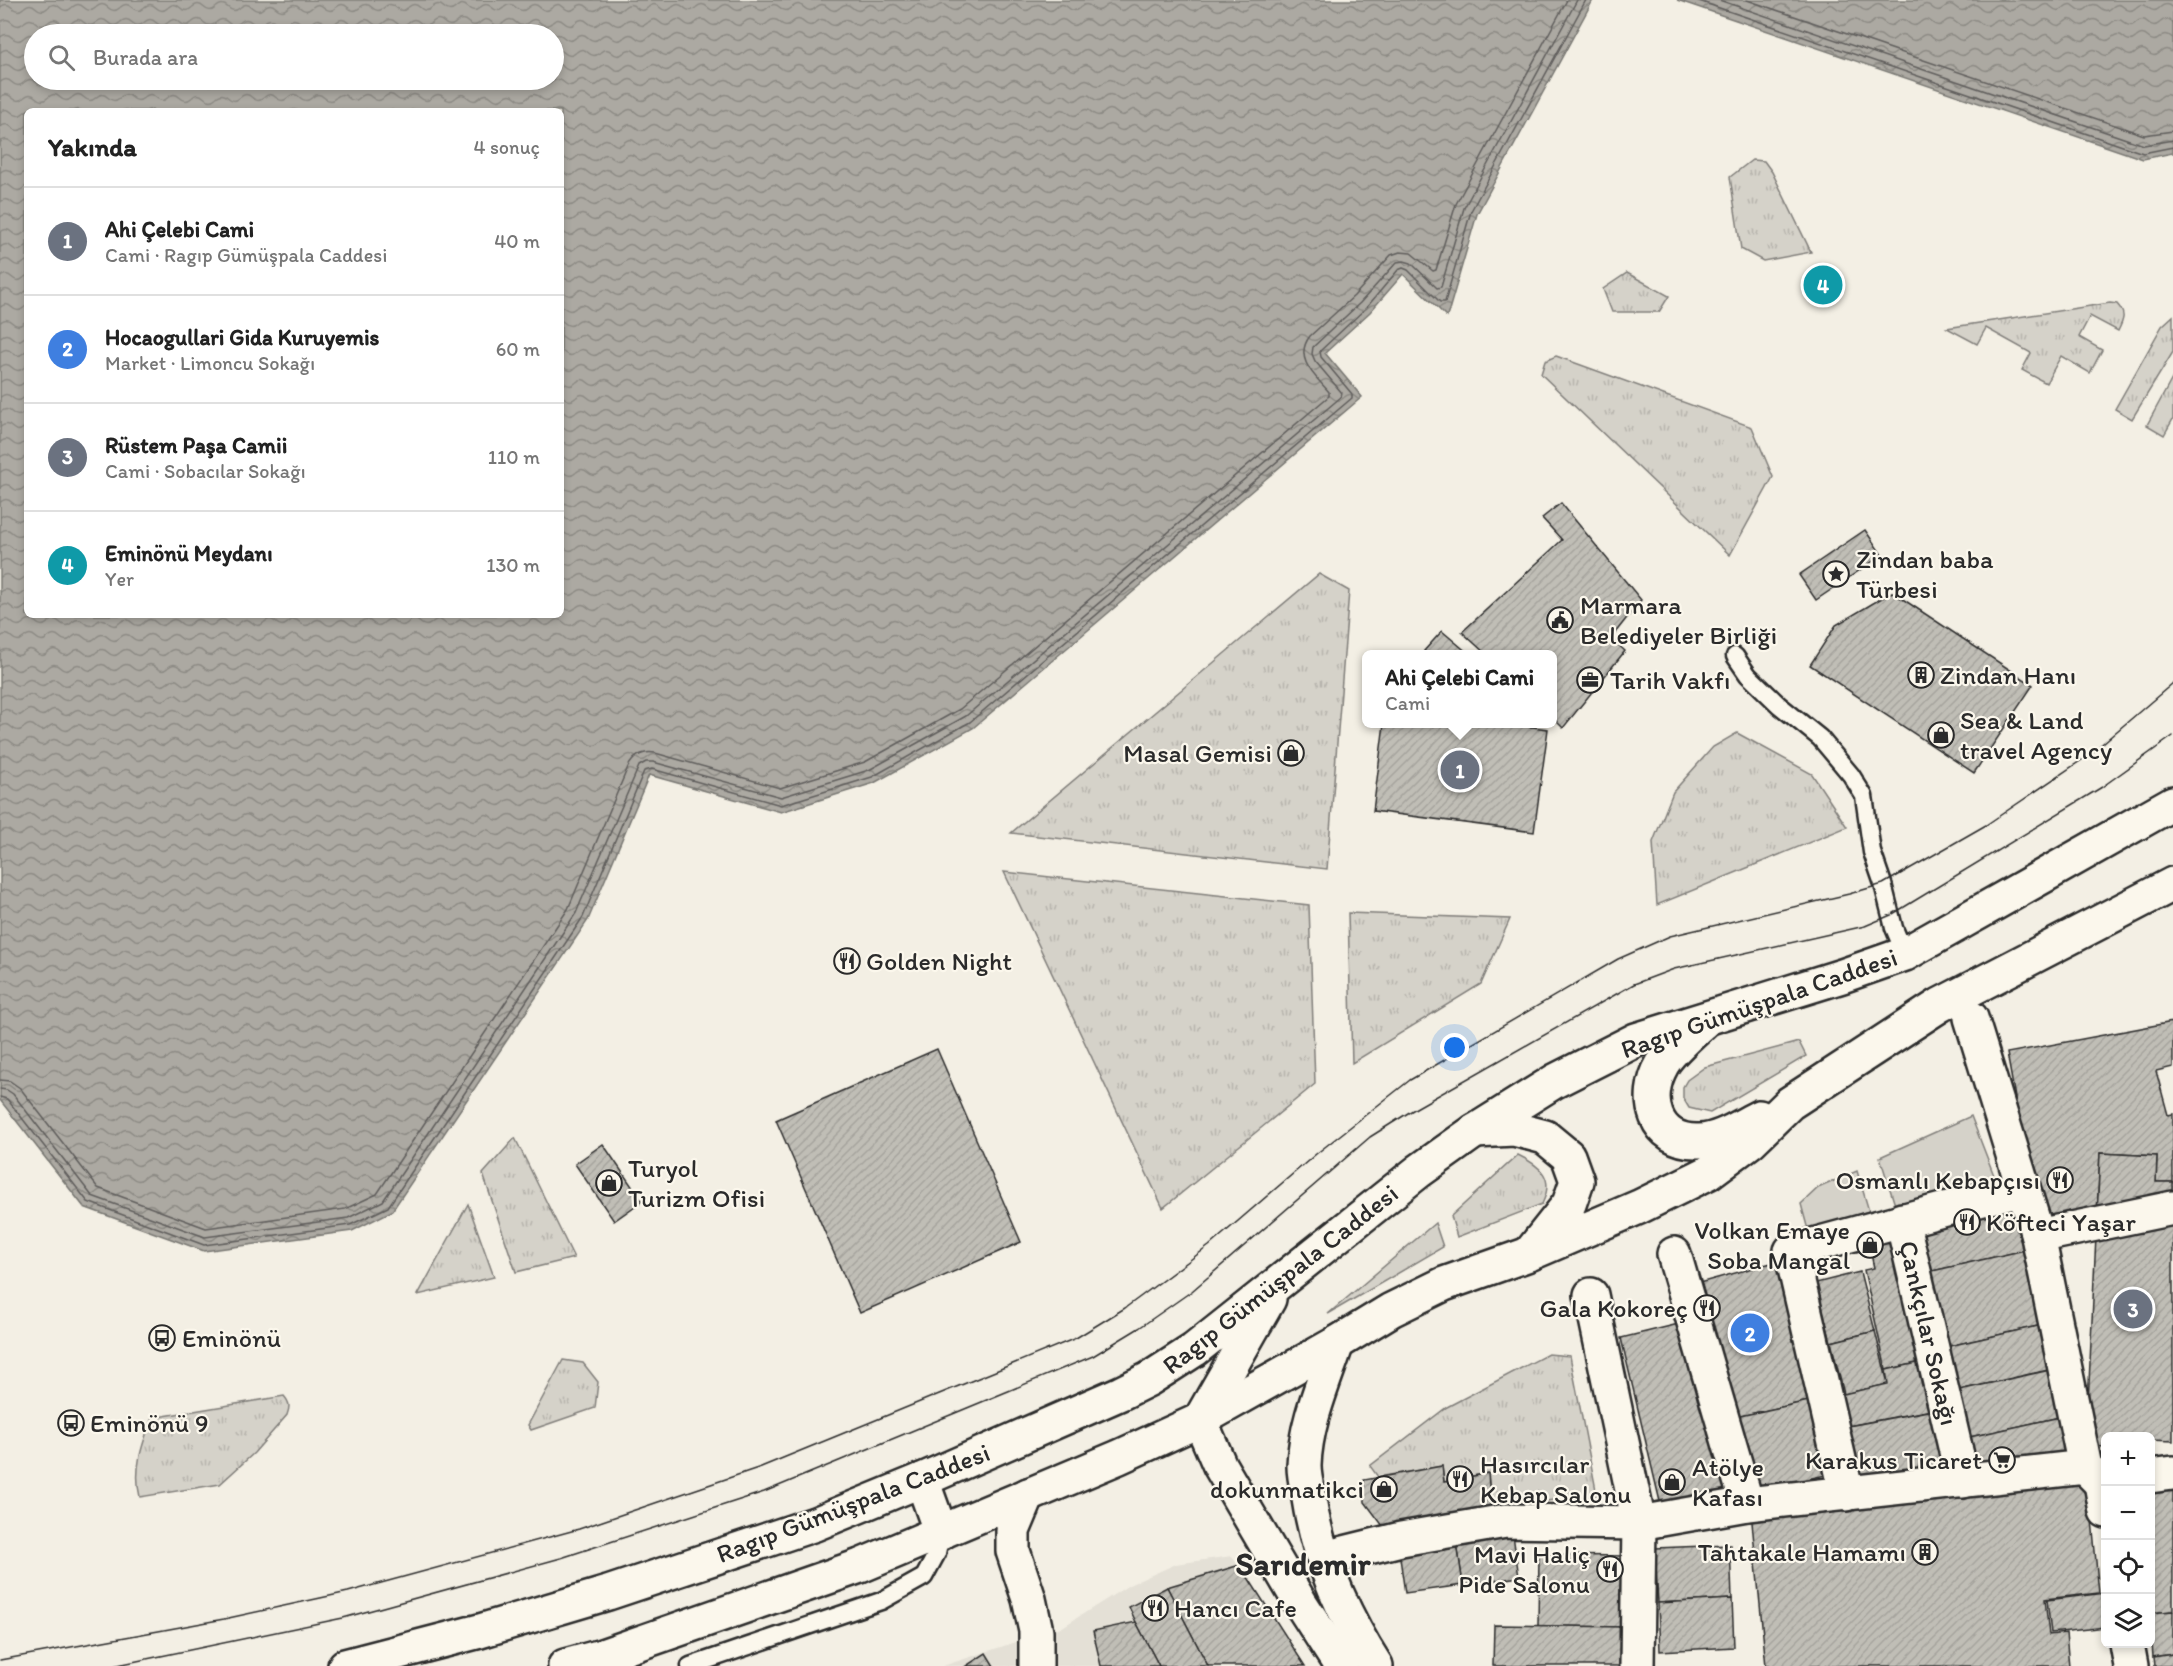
<!DOCTYPE html>
<html lang="tr">
<head>
<meta charset="utf-8">
<style>
  :root { --surface:#fff; --page:#f6f6f6; --text:#222; --muted:#767676; --line:#e0e0e0; --accent:#b45309 }
  body { margin:0; font-family:Itim,sans-serif; background:var(--page); color:var(--text) }
  .controls { position:absolute; right:18px; bottom:18px; display:grid; overflow:hidden; border-radius:9px; box-shadow:0 3px 9px #0003 }
  .controls button { width:54px; height:54px; display:grid; place-items:center; padding:0; border:0; border-bottom:2px solid var(--line); background:var(--surface); color:var(--text); font:30px sans-serif }
  .you { position:absolute; left:1455px; top:1048px; width:21px; height:21px; margin:-15px; border:4px solid #fff; border-radius:50%; background:#1a73e8; box-shadow:0 0 0 9px #1a73e833 }
  .badge { display:grid; place-items:center; width:39px; height:39px; border-radius:50%; background:var(--accent); color:#fff; font-size:20px; font-weight:700 }
  .pin { position:absolute; translate:-50% -50%; border:3px solid #fff; box-shadow:0 2px 6px #0006 }
  .popup { position:absolute; left:1362px; top:650px; width:195px; height:78px; box-sizing:border-box; display:grid; place-content:center; border-radius:9px; background:var(--surface); filter:drop-shadow(0 2px 4px #0005); font-size:20px; white-space:nowrap; color:var(--muted) }
  .popup b { font-size:22px; color:var(--text) }
  .popup::after { content:''; position:absolute; left:50%; top:100%; margin-left:-12px; border:12px solid transparent; border-top-color:var(--surface) }
  .list { margin:0; padding:0; list-style:none }
  h2 { display:flex; justify-content:space-between; align-items:center; height:78px; margin:0; padding:0 24px; font-size:26px }
  h2 small { font-size:20px; font-weight:400; color:var(--muted) }
  .list li { display:grid; grid-template-columns:39px 1fr auto; gap:18px; align-items:center; box-sizing:border-box; height:108px; padding:0 24px; border-top:2px solid var(--line) }
  .list b { display:block; font-size:22px; white-space:nowrap }
  .list p { margin:0; font-size:20px; white-space:nowrap; color:var(--muted) }
  .list em { font-size:20px; font-style:normal; color:var(--muted) }
  .icon { flex:none; width:33px; height:33px; fill:none; stroke:currentColor; stroke-width:2; stroke-linecap:round; stroke-linejoin:round }
  .map { position:relative; flex:none; width:2173px; height:1666px; overflow:hidden }
  .search { position:absolute; background:var(--surface); box-shadow:0 3px 9px #0003; left:24px; top:24px; width:540px; height:66px; display:flex; align-items:center; gap:15px; box-sizing:border-box; padding:0 21px; border-radius:33px; color:var(--muted); font-size:22px }
  .panel { position:absolute; background:var(--surface); box-shadow:0 3px 9px #0003; left:24px; top:108px; width:540px; height:510px; border-radius:9px }
  .map>svg:first-child { display:block }
</style>
</head>
<body>
<div class="map">
<svg width="2173" height="1666" viewBox="0 0 2173 1666">
  <defs>
    <pattern id="grass-tufts" width="24" height="20" patternUnits="userSpaceOnUse" patternTransform="scale(1.5)"><rect width="24" height="20" fill="#d5d2c9"/><path d="M3 7l-1-3M5 7V3M7 7l1-3M15 17l-1-3M17 17v-4M19 17l1-3" fill="none" stroke="#b7b4ad"/></pattern>
    <pattern id="water-waves" width="16" height="10" patternUnits="userSpaceOnUse" patternTransform="scale(1.5)"><rect width="16" height="10" fill="#aca9a2"/><path d="M0 5q4-4 8 0t8 0" fill="none" stroke="#8c8a84"/></pattern>
    <pattern id="building-hatch" width="6" height="6" patternUnits="userSpaceOnUse" patternTransform="scale(1.5)"><rect width="6" height="6" fill="#c0beb6"/><path d="M-1 1l2-2M0 6l6-6M5 7l2-2" fill="none" stroke="#a5a39d"/></pattern>
  </defs>
  <rect width="100%" height="100%" fill="#f3efe4"/>
  <filter id="ink" filterUnits="userSpaceOnUse"><feTurbulence type="fractalNoise" baseFrequency=".0167" numOctaves="2"/><feDisplacementMap in="SourceGraphic" scale="12" xChannelSelector="R" yChannelSelector="G"/><feConvolveMatrix kernelMatrix="1 2 1 2 8 2 1 2 1" color-interpolation-filters="sRGB"/></filter>
  <g filter="url(#ink)">
    <path fill="#e4e0d6" d="M1232 1556 1298 1666H943L1064 1626 1129 1585 1176 1564Z"/>
    <g fill="url(#grass-tufts)" stroke="#807e7a" stroke-width="1.5">
      <path d="M1752 160 1764 161 1772 172 1811 252 1763 261 1741 249 1730 177Z"/>
      <path d="M1627 273 1669 296 1659 312H1612L1603 289Z"/>
      <path d="M2110 303 2117 304C2126 314 2124 319 2118 331L2090 316 2079 337 2102 350 2090 373 2061 356 2046 383 2022 370 2031 353 1986 328 1977 344 1947 328Z"/>
      <path d="M2173 316V352L2132 419 2115 409 2162 326Z"/>
      <path d="M1556 356 1752 427 1773 477 1730 555 1541 374 1545 361Z"/>
      <path d="M2173 377V419L2164 435 2147 425Z"/>
      <path d="M1319 574 1349 591 1327 869 1011 833Z"/>
      <path d="M1737 733 1812 774 1847 827 1657 905 1653 842 1673 792 1713 747Z"/>
      <path d="M1004 872 1309 905 1315 1084 1163 1208Z"/>
      <path d="M1348 913 1510 919 1481 984 1352 1063Z"/>
      <path d="M1799 1042 1806 1056 1710 1113 1689 1108 1683 1098V1087L1687 1080 1705 1067Z"/>
      <path d="M515 1138 574 1258 516 1272 483 1174Z"/>
      <path d="M1518 1155C1541 1166 1555 1178 1542 1204L1457 1237 1451 1216Z"/>
      <path d="M468 1204 494 1277 418 1295Z"/>
      <path d="M1435 1223 1443 1247 1328 1314Z"/>
      <path d="M1548 1354 1570 1356 1597 1495 1546 1501 1491 1500 1488 1473 1444 1482 1442 1466 1378 1477 1370 1466 1447 1407Z"/>
      <path d="M563 1360 583 1363 598 1382 595 1408 531 1430 528 1425Z"/>
      <path d="M284 1396C290 1403 290 1407 287 1415L254 1453 220 1484 140 1497C133 1469 142 1445 152 1418Z"/>
    </g>
    <g fill="#d5d2c9" stroke="#807e7a" stroke-width="1.5">
      <path d="M1971 1116 1995 1178 1895 1205 1880 1157Z"/>
      <path d="M1857 1171 1869 1211 1808 1230 1801 1204 1818 1188Z"/>
    </g>
    <g fill="url(#water-waves)" stroke="#787772" stroke-width="1.5" fill-rule="evenodd">
      <path d="M0 0H1593L1477 214 1447 317 1403 274 1370 312 1325 353 1362 397 973 728 874 783 781 812 649 775 588 920 392 1211 352 1231 204 1251 84 1207 0 1100ZM34 34H554V80H34ZM27 111H561V615H27Z"/>
      <path d="M1677 0H2173V153L2143 159Z"/>
    </g>
    <g fill="none" stroke-linecap="round" stroke-linejoin="round">
      <g stroke="#5f5d5b" stroke-width="1.5">
        <path d="M1696 0 2143 153 2173 147"/>
        <path d="M1719 0 2144 145 2173 140"/>
        <path d="M1747 0 2144 135 2173 131"/>
        <path d="M0 1080 10 1081 20 1088 98 1188 206 1228 345 1209 377 1194 568 909 628 767C634 756 643 751 655 753L780 788 865 762 960 709 1329 396V392C1315 376 1293 358 1310 336L1354 296 1391 255 1400 252 1411 253 1433 271 1436 270 1456 204 1567 0"/>
        <path d="M0 1089 7 1090 13 1094 92 1196 205 1237 348 1218 383 1201 576 913 639 766 646 762H653L781 797 869 770 966 716 1341 397 1342 393 1315 361 1312 354 1313 347 1360 303 1397 262 1404 261 1411 263 1437 288 1441 287 1464 208 1577 0"/>
        <path d="M0 1097 7 1099 88 1202 204 1245 350 1225 388 1207 583 917 644 771 652 769 781 805 872 777 970 722 1352 398V394L1321 357 1320 351 1366 308 1398 270 1403 268 1408 270 1440 302H1445L1471 211 1586 0"/>
      </g>
    </g>
    <g fill="url(#building-hatch)" stroke="#2b2b2b" stroke-width="1.5">
      <path d="M1561 503 1641 600 1611 638 1625 651 1563 728 1553 718V654H1486L1462 632 1562 540 1542 518Z"/>
      <path d="M1865 530 1882 555 1816 600 1799 575Z"/>
      <path d="M1892 592 2033 685 1974 773 1810 665 1836 625Z"/>
      <path d="M1442 631 1469 654H1428L1424 651Z"/>
      <path d="M1384 724H1510L1548 729 1534 832 1373 811Z"/>
      <path d="M2173 1022V1067L2156 1071 2168 1115 2173 1114V1182H2156L2157 1156 2100 1153 2097 1216 2037 1221 2007 1053Z"/>
      <path d="M937 1049 1021 1242 860 1313 776 1120Z"/>
      <path d="M603 1144 642 1201 614 1221 575 1164Z"/>
      <path d="M2100 1153 2157 1156 2156 1182H2173V1441L2150 1440V1436H2106V1447L2086 1446Z"/>
      <path d="M2025 1195 2036 1248 1919 1274 1908 1221Z"/>
      <path d="M1898 1228 1926 1361 1886 1370 1864 1270 1874 1268 1867 1235Z"/>
      <path d="M2034 1248 2051 1323 1936 1349 1919 1274Z"/>
      <path d="M1782 1260 1818 1399 1731 1418 1692 1285Z"/>
      <path d="M1860 1272 1875 1331 1831 1342 1816 1283Z"/>
      <path d="M1687 1322 1728 1494 1662 1510 1621 1338Z"/>
      <path d="M2047 1324 2057 1368 1946 1393 1936 1349Z"/>
      <path d="M1875 1331 1888 1384 1844 1394 1831 1342Z"/>
      <path d="M1926 1361 1937 1409 1837 1428 1830 1397 1888 1384 1886 1370Z"/>
      <path d="M2055 1369 2060 1417 1956 1440 1946 1393Z"/>
      <path d="M1818 1399 1835 1473 1747 1492 1731 1418Z"/>
      <path d="M1944 1408 1955 1465 1849 1486 1838 1428Z"/>
      <path d="M2060 1417 2070 1462 1962 1467 1956 1440Z"/>
      <path d="M1442 1466 1444 1482 1488 1473 1491 1510 1383 1526 1365 1502 1364 1480Z"/>
      <path d="M2088 1478 2099 1593 2045 1599 2049 1635 2066 1633 2069 1666H1766L1751 1512Z"/>
      <path d="M2173 1480V1611L2150 1613V1483Z"/>
      <path d="M1513 1535 1519 1577 1463 1585 1457 1543Z"/>
      <path d="M1457 1543 1463 1585 1405 1593 1398 1544Z"/>
      <path d="M1730 1545 1732 1599 1658 1603 1655 1548Z"/>
      <path d="M1539 1555 1626 1556 1625 1627 1538 1626Z"/>
      <path d="M1240 1565 1305 1666H1208L1167 1587Z"/>
      <path d="M1167 1587 1208 1666H1159L1136 1622 1129 1607Z"/>
      <path d="M2106 1593V1627L2051 1633 2047 1600Z"/>
      <path d="M1732 1599 1734 1647 1660 1651 1658 1603Z"/>
      <path d="M2173 1611V1654L2153 1657 2150 1613Z"/>
      <path d="M1136 1622 1159 1666H1101L1093 1631Z"/>
      <path d="M1494 1625 1625 1627 1624 1666H1493Z"/>
      <path d="M986 1653 994 1666H966Z"/>
      <path d="M2173 1654V1666H2154L2153 1657Z"/>
    </g>
    <g fill="none" stroke-linecap="round" stroke-linejoin="round">
      <g stroke="#2b2b2b" stroke-width="21">
        <g id="lane">
          <path d="M1735 656 1748 675 1779 705 1820 738 1851 775 1864 796 1872 852 1883 884 1894 928 1905 954"/>
          <path d="M690 1666 881 1601 924 1577 937 1553 941 1533"/>
        </g>
      </g>
      <g stroke="#2b2b2b" stroke-width="38">
        <g id="street">
          <path d="M1971 1018 2038 1236 2085 1467"/>
          <path d="M1902 1220 1963 1481"/>
          <path d="M2038 1236 2173 1208"/>
          <path d="M1674 1254 1747 1504"/>
          <path d="M1591 1295 1639 1523 1637 1666"/>
          <path d="M2150 1476 2173 1473"/>
          <path d="M2101 1483 2106 1511"/>
          <path d="M1847 1494 1791 1251 2023 1188"/>
          <path d="M1028 1495 1013 1531V1551L1029 1599 1036 1631V1666"/>
          <path d="M1324 1558 1401 1539 1506 1521 1639 1523 1747 1504 2085 1467 2101 1483"/>
          <path d="M2127 1644 2131 1666"/>
        </g>
      </g>
      <g stroke="#2b2b2b" stroke-width="38">
        <g id="secondary">
          <path d="M1337 1343C1324 1382 1305 1424 1304 1466 1304 1475 1306 1484 1308 1493 1317 1555 1342 1613 1376 1666"/>
          <path d="M1200 1420 1220 1466 1301 1604 1341 1666"/>
        </g>
      </g>
      <g stroke="#2b2b2b" stroke-width="38">
        <g id="primary">
          <path d="M1704 1021C1692 1032 1669 1052 1662 1065 1643 1098 1654 1143 1699 1141 1719 1141 1741 1126 1759 1117"/>
          <path d="M1475 1131 1514 1129 1545 1137 1568 1156 1577 1181 1569 1204 1530 1253"/>
          <path d="M1200 1420 1269 1299"/>
          <path d="M922 1480 941 1533"/>
          <path d="M345 1666 480 1631 608 1593 815 1524 922 1480 1121 1393 1149 1379 1194 1350 1419 1171 1475 1131 1555 1081 1636 1040 1842 976 1905 954 2173 803"/>
          <path d="M565 1666 602 1656 860 1566 1119 1457 1200 1420 1337 1343 1391 1310 1444 1284 1529 1254 1639 1207 1708 1173 1751 1141 1790 1103 1940 1005 2173 884"/>
        </g>
      </g>
      <use href="#lane" stroke="#fbf7ec" stroke-width="16"/>
      <use href="#street" stroke="#fbf7ec" stroke-width="33"/>
      <use href="#secondary" stroke="#fbf7ec" stroke-width="33"/>
      <use href="#primary" stroke="#fbf7ec" stroke-width="33"/>
      <g stroke="#2b2b2b" stroke-width="1.5">
        <path d="M0 1660 224 1619 348 1592 579 1529 761 1467 1076 1338 1125 1308 1209 1246 1316 1154 1410 1080 1618 959 1670 936 1849 894 1883 884 1986 825 2089 755 2173 683"/>
        <path d="M113 1666 343 1618 561 1558 764 1492 1093 1356 1139 1328 1192 1291 1370 1137 1416 1108 1634 984 1674 969 1865 926 1891 915 2102 787 2173 736"/>
      </g>
    </g>
  </g>
  <defs>
    <g id="sight-ring" transform="scale(1.35)"><circle r="9.5" fill="#fbf7ec" stroke="#2b2b2b" stroke-width="1.5"/><path d="M0-6L1.8-2.2L6-1.7L2.9 1.2L3.7 5.4L0 3.3L-3.7 5.4L-2.9 1.2L-6-1.7L-1.8-2.2Z" fill="#2b2b2b"/></g>
    <g id="civic-ring" transform="scale(1.35)"><circle r="9.5" fill="#fbf7ec" stroke="#2b2b2b" stroke-width="1.5"/><path d="M-.6-6.5H3V-4.5H.6V-3L4-1V1h2V6H-6V1h2V-1L-.6-3ZM-1.2 2.5V6h2.4V2.5Z" fill="#2b2b2b"/></g>
    <g id="building-ring" transform="scale(1.35)"><circle r="9.5" fill="#fbf7ec" stroke="#2b2b2b" stroke-width="1.5"/><path d="M-4-6H4V6H1V3H-1V6H-4ZM-2.5-4.3h1.7v1.8h-1.7ZM.8-4.3h1.7v1.8H.8ZM-2.5-1h1.7V.8h-1.7ZM.8-1h1.7V.8H.8Z" fill="#2b2b2b"/></g>
    <g id="office-ring" transform="scale(1.35)"><circle r="9.5" fill="#fbf7ec" stroke="#2b2b2b" stroke-width="1.5"/><path d="M-6-3h4V-5.5h4V-3h4V5H-6ZM-1-4.5V-3h2v-1.5ZM-6 0V1H6V0Z" fill="#2b2b2b"/></g>
    <g id="shop-ring" transform="scale(1.35)"><circle r="9.5" fill="#fbf7ec" stroke="#2b2b2b" stroke-width="1.5"/><path d="M-5-2.5h2.3a2.7 3.5 0 0 1 5.4 0H5L5.5 6h-11ZM-1.5-2.5h3a1.5 2.3 0 0 0-3 0Z" fill="#2b2b2b"/></g>
    <g id="restaurant-ring" transform="scale(1.35)"><circle r="9.5" fill="#fbf7ec" stroke="#2b2b2b" stroke-width="1.5"/><path d="M-5-6h1v4h1v-4h1v4h1v-4h1v5L-1.5 .5V6h-2V.5L-5-1ZM5-6V6H3V1.5H1.5Q1.5-4 5-6Z" fill="#2b2b2b"/></g>
    <g id="bus-ring" transform="scale(1.35)"><circle r="9.5" fill="#fbf7ec" stroke="#2b2b2b" stroke-width="1.5"/><path d="M-5-6H5V4H4V6H2V4H-2V6H-4V4H-5ZM-3.5-4V0h7V-4ZM-3.5 1.2v1.5H-2V1.2ZM2 1.2v1.5H3.5V1.2Z" fill="#2b2b2b"/></g>
    <g id="supermarket-ring" transform="scale(1.35)"><circle r="9.5" fill="#fbf7ec" stroke="#2b2b2b" stroke-width="1.5"/><path d="M-6-5.5h2.5l.6 2H6L4.5 2H-2.5L-4.4-4H-6ZM-1.5 3.2a1.3 1.3 0 1 0 .1 0ZM3 3.2a1.3 1.3 0 1 0 .1 0Z" fill="#2b2b2b"/></g>
  </defs>
  <g fill-rule="evenodd">
    <use href="#sight-ring" x="1836" y="574"/>
    <use href="#civic-ring" x="1560" y="620"/>
    <use href="#building-ring" x="1921" y="675"/>
    <use href="#office-ring" x="1590" y="680"/>
    <use href="#shop-ring" x="1941" y="735"/>
    <use href="#shop-ring" x="1291" y="753"/>
    <use href="#restaurant-ring" x="847" y="961"/>
    <use href="#restaurant-ring" x="2060" y="1180"/>
    <use href="#shop-ring" x="609" y="1183"/>
    <use href="#restaurant-ring" x="1967" y="1222"/>
    <use href="#shop-ring" x="1870" y="1245"/>
    <use href="#restaurant-ring" x="1707" y="1308"/>
    <use href="#bus-ring" x="162" y="1338"/>
    <use href="#bus-ring" x="71" y="1423"/>
    <use href="#supermarket-ring" x="2002" y="1460"/>
    <use href="#restaurant-ring" x="1460" y="1479"/>
    <use href="#shop-ring" x="1672" y="1482"/>
    <use href="#shop-ring" x="1384" y="1489"/>
    <use href="#building-ring" x="1925" y="1552"/>
    <use href="#restaurant-ring" x="1610" y="1569"/>
    <use href="#restaurant-ring" x="1155" y="1608"/>
  </g>
  <g text-anchor="middle" stroke-width="4.5" stroke-linejoin="round" paint-order="stroke">
    <g font-size="26" fill="#2b2b2b" stroke="#fbf7ec" text-anchor="start">
      <text x="1856" y="568">Zindan baba<tspan x="1856" dy="30">Türbesi</tspan></text>
      <text x="1580" y="614">Marmara<tspan x="1580" dy="30">Belediyeler Birliği</tspan></text>
      <text x="1940" y="684">Zindan Hanı</text>
      <text x="1610" y="689">Tarih Vakfı</text>
      <text x="1960" y="729">Sea &amp; Land<tspan x="1960" dy="30">travel Agency</tspan></text>
      <text x="1272" y="762" text-anchor="end">Masal Gemisi</text>
      <text x="866" y="970">Golden Night</text>
      <text x="628" y="1177">Turyol<tspan x="628" dy="30">Turizm Ofisi</tspan></text>
      <text x="2040" y="1189" text-anchor="end">Osmanlı Kebapçısı</text>
      <text x="1986" y="1231">Köfteci Yaşar</text>
      <text x="1850" y="1239" text-anchor="end">Volkan Emaye<tspan x="1850" dy="30">Soba Mangal</tspan></text>
      <text x="1688" y="1317" text-anchor="end">Gala Kokoreç</text>
      <text x="182" y="1347">Eminönü</text>
      <text x="90" y="1432">Eminönü 9</text>
      <text x="1982" y="1469" text-anchor="end">Karakus Ticaret</text>
      <text x="1480" y="1473">Hasırcılar<tspan x="1480" dy="30">Kebap Salonu</tspan></text>
      <text x="1692" y="1476">Atölye<tspan x="1692" dy="30">Kafası</tspan></text>
      <text x="1364" y="1498" text-anchor="end">dokunmatikci</text>
      <text x="1906" y="1561" text-anchor="end">Tahtakale Hamamı</text>
      <text x="1590" y="1563" text-anchor="end">Mavi Haliç<tspan x="1590" dy="30">Pide Salonu</tspan></text>
      <text x="1174" y="1617">Hancı Cafe</text>
    </g>
    <g font-size="26" fill="#2b2b2b" stroke="#fbf7ec">
      <text transform="translate(1759 1003) rotate(-19)" y="9">Ragıp Gümüşpala Caddesi</text>
      <text transform="translate(1280 1279) rotate(-38)" y="9">Ragıp Gümüşpala Caddesi</text>
      <text transform="translate(1929 1333) rotate(77)" y="9">Çankçılar Sokağı</text>
      <text transform="translate(853 1503) rotate(-21)" y="9">Ragıp Gümüşpala Caddesi</text>
    </g>
    <g font-size="32" font-weight="bold" fill="#2b2b2b" stroke="#fbf7ec">
      <text x="1303" y="1575">Sarıdemir</text>
    </g>
  </g>
</svg>
<div class="controls">
<button>+</button>
<button>−</button>
<button><svg class="icon" aria-label="locate" viewBox="0 0 24 24"><circle cx="12" cy="12" r="6"/><path d="M12 2v4M12 18v4M2 12h4M18 12h4"/></svg></button>
<button><svg class="icon" aria-label="layers" viewBox="0 0 24 24"><path d="M12 4l9 5-9 5-9-5zM3 14l9 5 9-5"/></svg></button>
</div>
<div class="you"></div>
<div class="pin badge" style="left:1460px;top:770px;background:#6b7280">1</div>
<div class="popup"><b>Ahi Çelebi Cami</b>Cami</div>
<div class="pin badge" style="left:1750px;top:1333px;background:#3f7fe0">2</div>
<div class="pin badge" style="left:2133px;top:1309px;background:#6b7280">3</div>
<div class="pin badge" style="left:1823px;top:285px;background:#0f9aa8">4</div>
<div class="search"><svg class="icon" aria-label="search" viewBox="0 0 24 24"><circle cx="10" cy="10" r="6"/><path d="M15 15l6 6"/></svg>Burada ara</div>
<section class="panel">
<h2>Yakında<small>4 sonuç</small></h2>
<ul class="list">
<li><span class="badge" style="background:#6b7280">1</span><div><b>Ahi Çelebi Cami</b><p>Cami · Ragıp Gümüşpala Caddesi</p></div><em>40 m</em></li>
<li><span class="badge" style="background:#3f7fe0">2</span><div><b>Hocaogullari Gida Kuruyemis</b><p>Market · Limoncu Sokağı</p></div><em>60 m</em></li>
<li><span class="badge" style="background:#6b7280">3</span><div><b>Rüstem Paşa Camii</b><p>Cami · Sobacılar Sokağı</p></div><em>110 m</em></li>
<li><span class="badge" style="background:#0f9aa8">4</span><div><b>Eminönü Meydanı</b><p>Yer</p></div><em>130 m</em></li>
</ul>
</section>
</div>
</body>
</html>
